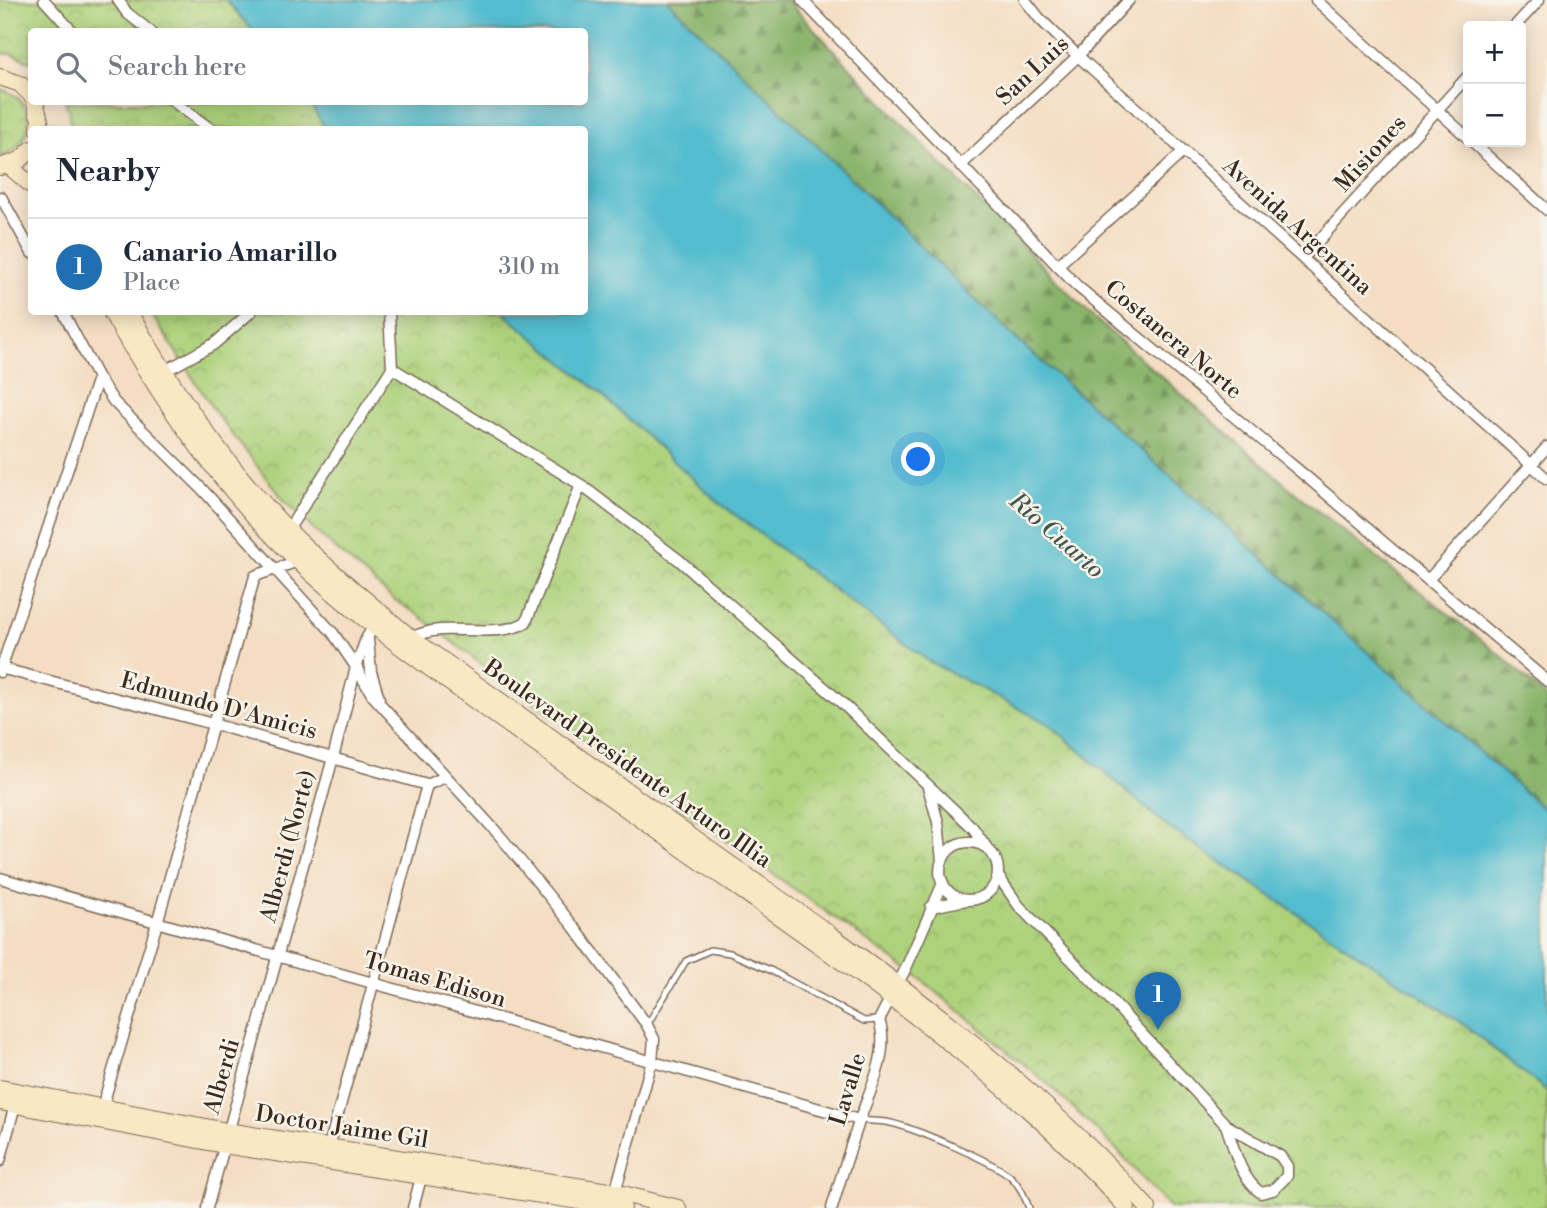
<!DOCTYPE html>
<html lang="en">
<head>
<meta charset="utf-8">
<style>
  :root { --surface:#fff; --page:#f6f6f7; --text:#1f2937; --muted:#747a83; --line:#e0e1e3; --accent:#1f6fb2 }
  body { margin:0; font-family:"Libre Bodoni",serif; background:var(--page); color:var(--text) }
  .controls { position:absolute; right:21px; top:21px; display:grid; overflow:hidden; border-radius:7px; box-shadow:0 4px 18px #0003 }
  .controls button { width:63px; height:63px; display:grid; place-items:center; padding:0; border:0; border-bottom:2px solid var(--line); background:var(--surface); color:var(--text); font:35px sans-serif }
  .you { position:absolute; left:919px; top:460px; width:24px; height:24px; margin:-18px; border:5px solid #fff; border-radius:50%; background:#1a73e8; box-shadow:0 0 0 10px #1a73e833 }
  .badge { display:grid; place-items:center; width:46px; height:46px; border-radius:50%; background:var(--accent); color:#fff; font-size:23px; font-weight:700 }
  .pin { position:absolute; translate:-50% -58px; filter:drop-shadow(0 2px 4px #0008) }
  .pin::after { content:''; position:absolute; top:37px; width:24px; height:21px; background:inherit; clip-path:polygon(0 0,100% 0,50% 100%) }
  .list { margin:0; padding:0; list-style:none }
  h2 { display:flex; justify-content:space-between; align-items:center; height:91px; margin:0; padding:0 28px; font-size:30px }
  h2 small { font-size:23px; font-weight:400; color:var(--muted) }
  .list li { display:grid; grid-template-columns:46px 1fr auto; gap:21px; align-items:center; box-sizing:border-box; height:98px; padding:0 28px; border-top:2px solid var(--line) }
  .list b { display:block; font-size:26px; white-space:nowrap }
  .list p { margin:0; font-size:23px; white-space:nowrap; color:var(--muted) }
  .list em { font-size:23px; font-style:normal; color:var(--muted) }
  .icon { flex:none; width:38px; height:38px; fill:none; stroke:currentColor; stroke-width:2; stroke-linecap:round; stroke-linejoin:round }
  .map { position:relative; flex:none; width:1547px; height:1208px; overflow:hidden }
  .search { position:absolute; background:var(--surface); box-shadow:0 4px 18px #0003; left:28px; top:28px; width:560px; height:77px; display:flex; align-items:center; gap:18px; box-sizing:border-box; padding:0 24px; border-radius:7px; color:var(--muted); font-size:26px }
  .panel { position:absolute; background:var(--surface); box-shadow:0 4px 18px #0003; left:28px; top:126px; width:560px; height:189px; border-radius:7px }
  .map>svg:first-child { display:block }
</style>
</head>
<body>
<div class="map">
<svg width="1547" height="1208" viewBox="0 0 1547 1208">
  <defs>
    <pattern id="forest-firs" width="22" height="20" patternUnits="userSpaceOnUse" patternTransform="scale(1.75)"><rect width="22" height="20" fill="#8ab46c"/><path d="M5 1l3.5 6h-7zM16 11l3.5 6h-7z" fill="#729358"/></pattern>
    <pattern id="park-crowns" width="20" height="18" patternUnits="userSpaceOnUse" patternTransform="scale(1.75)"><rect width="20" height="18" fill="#add27c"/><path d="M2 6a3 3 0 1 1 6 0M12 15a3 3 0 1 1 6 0" fill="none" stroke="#96b46b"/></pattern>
  </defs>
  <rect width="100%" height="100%" fill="#f7f3e8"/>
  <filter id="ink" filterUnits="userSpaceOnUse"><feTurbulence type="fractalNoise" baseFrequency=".0143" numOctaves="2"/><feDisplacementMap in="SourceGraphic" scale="14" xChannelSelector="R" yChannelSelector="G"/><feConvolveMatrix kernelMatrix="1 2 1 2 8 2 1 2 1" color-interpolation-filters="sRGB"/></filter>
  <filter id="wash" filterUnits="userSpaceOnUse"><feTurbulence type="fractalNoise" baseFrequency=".00686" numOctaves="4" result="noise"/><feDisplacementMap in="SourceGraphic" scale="28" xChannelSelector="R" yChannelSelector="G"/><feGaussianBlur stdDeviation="1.57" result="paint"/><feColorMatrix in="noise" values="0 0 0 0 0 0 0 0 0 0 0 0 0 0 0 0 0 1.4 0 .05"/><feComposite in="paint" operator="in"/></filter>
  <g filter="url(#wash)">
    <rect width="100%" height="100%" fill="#f4ddc2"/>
    <path fill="url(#forest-firs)" stroke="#626f45" stroke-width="2" d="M667 0H787L913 135 1094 318 1299 496 1504 658 1547 698V812L1012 335Z"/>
    <g fill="url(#park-crowns)" stroke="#747e4d" stroke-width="2">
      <path d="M0 0H226L253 31 32 32 31 62 13 54 0 53Z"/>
      <path d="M0 89C39 99 37 144 0 157Z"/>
      <path d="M65 102H309L326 129H71L69 110Z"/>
      <path d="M150 312H502L598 391 717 501 930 662 1049 724 1168 827 1467 1027 1547 1091V1208H1170L1115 1148 1049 1085 922 980 508 685 420 616 392 598 314 530 284 500 217 415Z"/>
    </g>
    <path fill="#52bcce" stroke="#467376" stroke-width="2" d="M226 0H667L1012 335 1547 812V1091L1467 1027 1168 827 1049 724 930 662 717 501 598 391 502 312H584V130L326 129 309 102H584V32L253 31Z"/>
  </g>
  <g filter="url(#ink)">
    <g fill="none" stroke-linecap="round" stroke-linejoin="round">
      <g stroke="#7c6957" stroke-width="8">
        <g id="lane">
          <path d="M647 1025 686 961 710 950 730 953 770 970 864 1021 879 1020"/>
          <path d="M859 1120C868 1121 877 1121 886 1122 910 1126 992 1161 1010 1176 1020 1185 1024 1195 1029 1208"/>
        </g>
      </g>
      <g stroke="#7c6957" stroke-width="13">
        <g id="street">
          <path d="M44 0 73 32"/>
          <path d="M118 0 127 13 151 32"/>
          <path d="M802 0 1077 286 1309 479 1547 681"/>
          <path d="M1025 0 1040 19 1078 56 1547 479"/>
          <path d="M1316 0 1468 138"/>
          <path d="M1515 26 1539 0"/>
          <path d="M174 102 212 130"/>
          <path d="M1472 142 1547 210"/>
          <path d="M960 166 1078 56 1129 0"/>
          <path d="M1 197 32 253"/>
          <path d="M1303 258 1468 76"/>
          <path d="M1057 266 1184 151"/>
          <path d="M63 312 98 378 114 402 202 489 333 633 356 667 373 696 501 837 574 927 647 1025 654 1039 652 1061 614 1196"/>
          <path d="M392 368 581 485 679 560 843 704 973 828 987 848"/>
          <path d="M165 371 214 344 251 312"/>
          <path d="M288 530 392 368 389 312"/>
          <path d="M1428 580 1547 447"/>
          <path d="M368 639 371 672 379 698"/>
          <path d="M408 639C419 634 428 631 440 630 465 628 505 636 526 622L581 485"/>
          <path d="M0 668 213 724 427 785"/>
          <path d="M0 672 98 378"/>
          <path d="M928 787 938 822 942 861"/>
          <circle cx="969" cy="871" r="29"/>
          <path d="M998 876 1019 906 1107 996 1226 1125 1280 1156 1287 1166V1176L1273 1190 1261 1193C1240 1178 1234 1148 1226 1125"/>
          <path d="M0 878 859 1120"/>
          <path d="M931 907 966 900"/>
          <path d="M101 1111 157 923 255 576 298 561 301 558"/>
          <path d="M329 1147 427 785 445 777"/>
          <path d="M0 1161 15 1105"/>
          <path d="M207 1208 333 758 356 667 366 639 373 627"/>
          <path d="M413 1208 423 1170"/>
          <path d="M832 1208C840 1180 849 1152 858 1125 868 1093 891 1054 879 1020L906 968 943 883"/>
        </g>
      </g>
      <g stroke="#7c6957" stroke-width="18">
        <g id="secondary">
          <path d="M0 77 20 84 32 96"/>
          <path d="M35 102 40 120 39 130"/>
          <path d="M9 166 32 186"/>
          <path d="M0 167 20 160 32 149"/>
          <path d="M111 312C155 389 205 464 266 529 342 609 433 671 523 735 597 788 672 842 747 894 881 988 1017 1085 1127 1208"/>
          <path d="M129 312C174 391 226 467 290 532 328 570 370 603 411 638 515 711 618 785 723 859 874 964 1024 1070 1148 1208"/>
          <path d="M0 1088 227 1131 615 1192 678 1208"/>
          <path d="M0 1102 224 1145 623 1208"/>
        </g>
      </g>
      <use href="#lane" stroke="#fff" stroke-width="5"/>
      <use href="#street" stroke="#fff" stroke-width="10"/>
      <use href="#secondary" stroke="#f8e8c3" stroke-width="16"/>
    </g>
  </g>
  <g text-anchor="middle" stroke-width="5" stroke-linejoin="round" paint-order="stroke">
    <g font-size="23" fill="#3b2a1e" stroke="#f7f3e8">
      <text transform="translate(1032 70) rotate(-43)" y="8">San Luis</text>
      <text transform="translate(1370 153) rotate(-48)" y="8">Misiones</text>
      <text transform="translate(1298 226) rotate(42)" y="8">Avenida Argentina</text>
      <text transform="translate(1174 339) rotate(40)" y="8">Costanera Norte</text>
      <text transform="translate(219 705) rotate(15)" y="8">Edmundo D'Amicis</text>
      <text transform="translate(628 763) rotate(35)" y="8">Boulevard Presidente Arturo Illia</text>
      <text transform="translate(287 846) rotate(-75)" y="8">Alberdi (Norte)</text>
      <text transform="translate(435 979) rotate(16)" y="8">Tomas Edison</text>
      <text transform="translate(221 1076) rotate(-74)" y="8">Alberdi</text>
      <text transform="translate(847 1089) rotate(-73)" y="8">Lavalle</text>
      <text transform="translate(342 1126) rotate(9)" y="8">Doctor Jaime Gil</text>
    </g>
    <g font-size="24" font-style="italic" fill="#425653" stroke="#f7f3e8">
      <text transform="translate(1057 535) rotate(41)" y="8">Río Cuarto</text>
    </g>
  </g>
</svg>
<div class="controls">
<button>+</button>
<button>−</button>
</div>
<div class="you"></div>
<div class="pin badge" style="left:1158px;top:1030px">1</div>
<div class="search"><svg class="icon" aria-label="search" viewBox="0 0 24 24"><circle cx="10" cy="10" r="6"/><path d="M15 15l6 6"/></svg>Search here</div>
<section class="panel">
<h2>Nearby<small></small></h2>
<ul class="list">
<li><span class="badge">1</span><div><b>Canario Amarillo</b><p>Place</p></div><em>310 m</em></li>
</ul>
</section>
</div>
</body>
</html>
